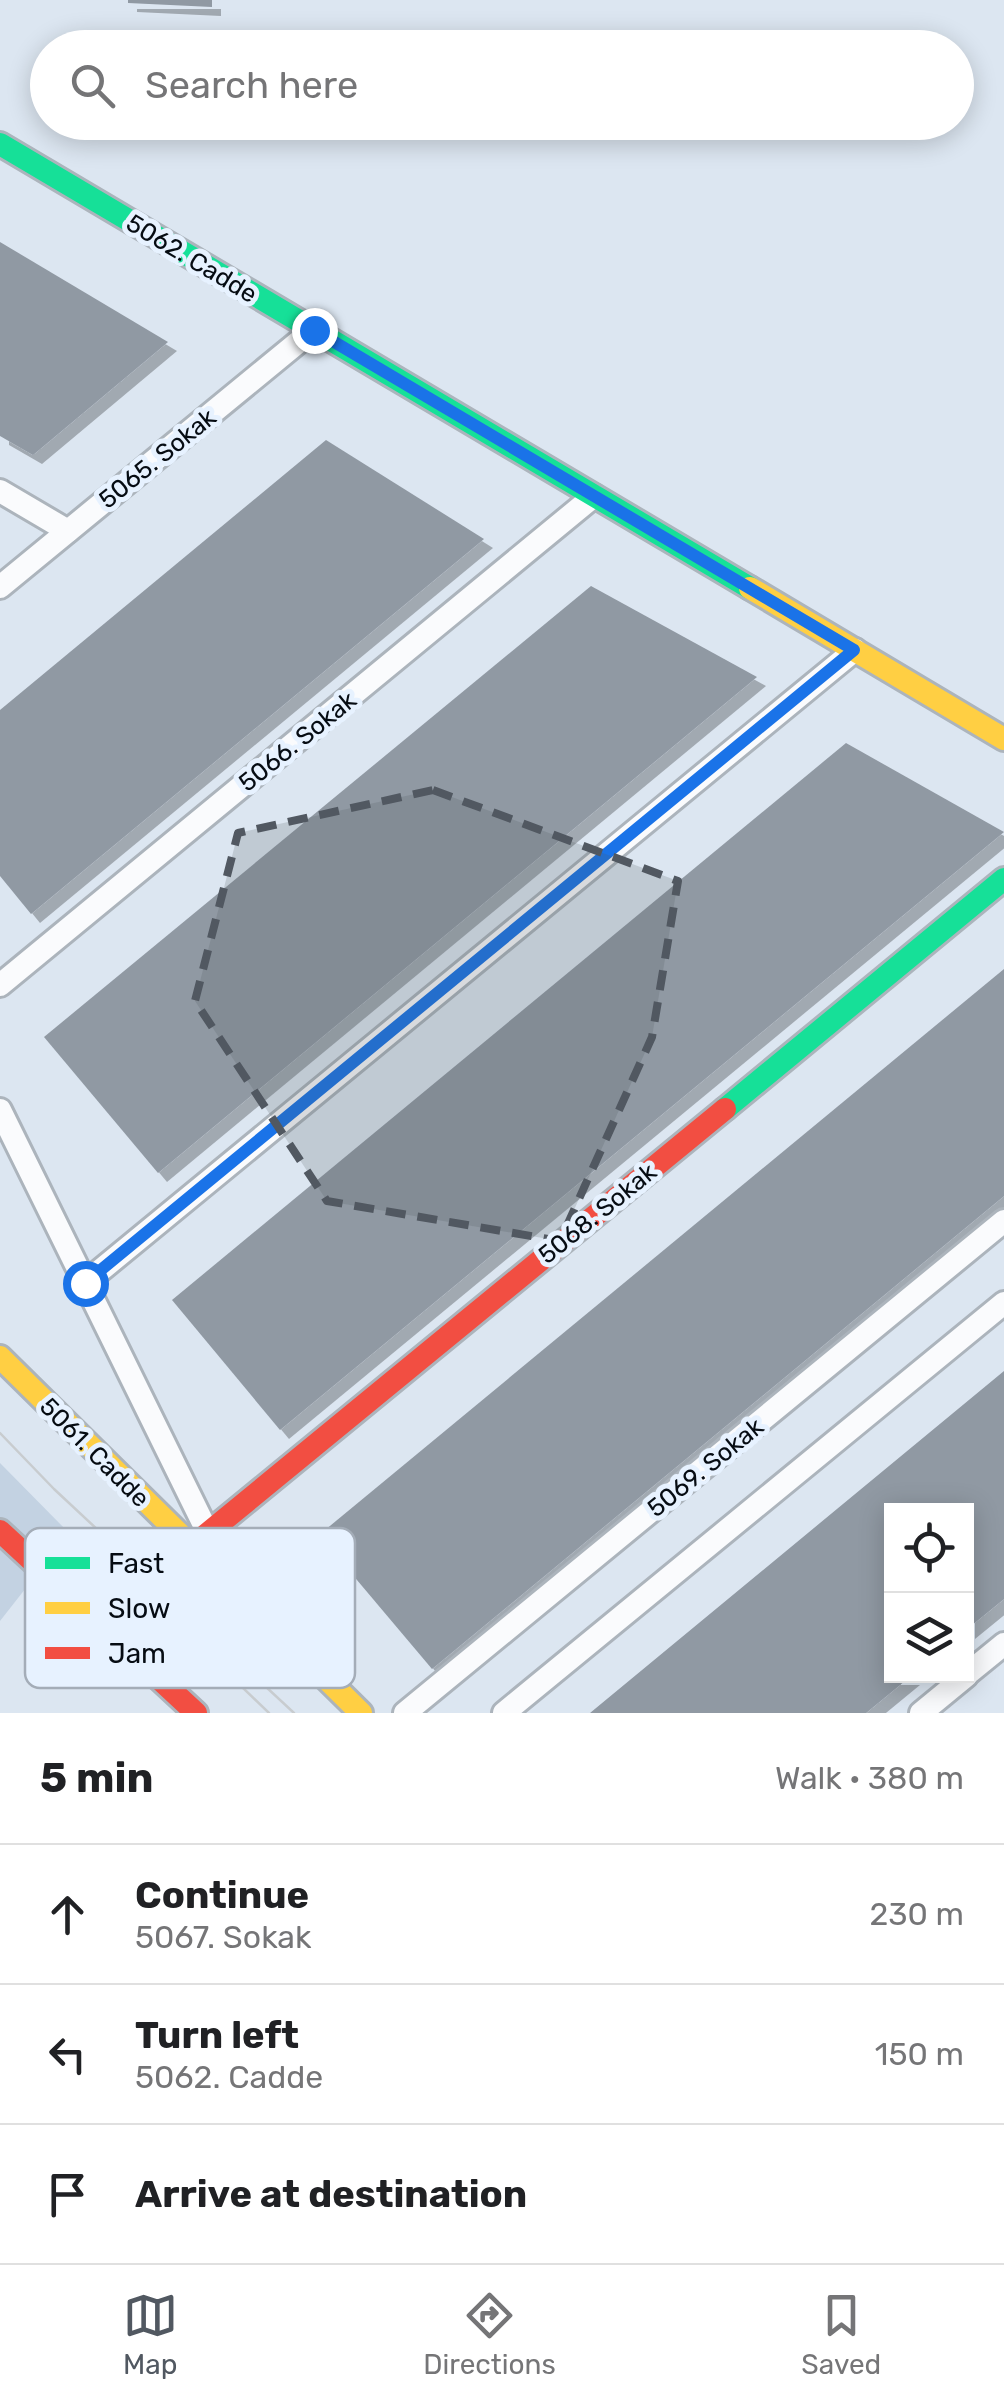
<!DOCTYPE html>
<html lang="en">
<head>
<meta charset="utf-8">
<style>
  :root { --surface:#fff; --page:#f2f2f2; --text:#202124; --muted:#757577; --line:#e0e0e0; --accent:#515861 }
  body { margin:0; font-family:Rubik,sans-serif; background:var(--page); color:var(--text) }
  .controls { position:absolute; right:30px; bottom:30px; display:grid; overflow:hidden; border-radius:0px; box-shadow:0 5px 25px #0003 }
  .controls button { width:90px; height:90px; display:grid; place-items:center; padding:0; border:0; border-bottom:2px solid var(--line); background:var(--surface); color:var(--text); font:50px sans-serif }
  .stop { position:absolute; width:30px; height:30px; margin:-22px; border:8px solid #1a73e8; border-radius:50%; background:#fff }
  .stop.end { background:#1a73e8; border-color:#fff; box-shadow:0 2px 10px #0008 }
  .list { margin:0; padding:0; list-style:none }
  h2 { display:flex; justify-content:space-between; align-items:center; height:130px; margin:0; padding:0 40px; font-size:42px }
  h2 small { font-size:32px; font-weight:400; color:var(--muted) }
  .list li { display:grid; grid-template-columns:65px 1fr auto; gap:30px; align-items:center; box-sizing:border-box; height:140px; padding:0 40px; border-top:2px solid var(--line) }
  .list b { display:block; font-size:38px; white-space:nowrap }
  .list p { margin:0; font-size:32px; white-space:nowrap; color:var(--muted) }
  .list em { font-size:32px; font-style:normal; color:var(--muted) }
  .icon { flex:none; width:55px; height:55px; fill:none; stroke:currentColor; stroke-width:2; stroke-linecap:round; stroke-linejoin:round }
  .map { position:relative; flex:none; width:1004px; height:1713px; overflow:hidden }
  .search { position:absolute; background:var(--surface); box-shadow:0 5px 25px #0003; left:30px; right:30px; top:30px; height:110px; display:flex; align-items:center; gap:25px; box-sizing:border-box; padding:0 35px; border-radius:55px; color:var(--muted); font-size:38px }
  .sheet { height:550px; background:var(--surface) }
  nav { display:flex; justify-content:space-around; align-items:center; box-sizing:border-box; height:140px; border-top:2px solid var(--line); background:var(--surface); font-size:28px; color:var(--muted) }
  nav a { display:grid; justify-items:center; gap:5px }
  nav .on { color:var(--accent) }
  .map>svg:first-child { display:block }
</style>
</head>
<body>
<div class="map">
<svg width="1004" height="1713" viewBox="0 0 1004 1713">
  <defs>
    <filter id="shadow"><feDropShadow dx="9" dy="9" stdDeviation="0" flood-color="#0004"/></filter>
  </defs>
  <rect width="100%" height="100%" fill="#dce6f1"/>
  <path fill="#c3d2e2" d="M0 1463 69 1533 0 1621Z"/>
  <g fill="#9099a3" filter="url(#shadow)">
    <path d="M128 0H212V7L128 3Z"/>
    <path d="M0 242 168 342 33 455 0 436Z"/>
    <path d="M326 440 484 539 31 914 0 876V710Z"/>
    <path d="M591 586 757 677 158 1173 44 1037Z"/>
    <path d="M846 743 1004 832 280 1430 172 1300Z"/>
    <path d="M1004 969V1196L432 1669 319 1535Z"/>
    <path d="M1004 1371V1599L966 1630V1510H892V1676H911L866 1713H590Z"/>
  </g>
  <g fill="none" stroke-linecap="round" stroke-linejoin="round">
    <g stroke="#acb4bc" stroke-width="28">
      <g id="street">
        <path d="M0 491 68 531"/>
        <path d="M0 587 313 330"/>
        <path d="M0 985 594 496"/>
        <path d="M0 1110 208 1533"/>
        <path d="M85 1283 855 650"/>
        <path d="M966 1675 1004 1644"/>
        <path d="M405 1713 1004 1221"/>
        <path d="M504 1713 1004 1303"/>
        <path d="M921 1713 966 1676"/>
      </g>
    </g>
    <g stroke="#acb4bc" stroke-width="28">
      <g id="fast">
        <path d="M0 144 750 588"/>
        <path d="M725 1109 1004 879"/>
      </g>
    </g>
    <g stroke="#acb4bc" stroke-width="28">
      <g id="slow">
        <path d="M750 588 1004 739"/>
        <path d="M0 1357 361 1713"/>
      </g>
    </g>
    <g stroke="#acb4bc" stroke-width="28">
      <g id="jam">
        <path d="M0 1531 196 1713"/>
        <path d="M191 1547 725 1109"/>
      </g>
    </g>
    <use href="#street" stroke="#fafbfd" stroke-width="22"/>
    <use href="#fast" stroke="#16e098" stroke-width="22"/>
    <use href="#slow" stroke="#ffcf43" stroke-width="22"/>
    <use href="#jam" stroke="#f24e42" stroke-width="22"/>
    <g stroke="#c8cccf" stroke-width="2.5">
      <path d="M0 1433 54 1489 294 1713"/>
      <path d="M136 1585 269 1713"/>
    </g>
  </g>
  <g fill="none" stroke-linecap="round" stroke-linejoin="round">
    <path stroke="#1a73e8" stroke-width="12" d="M85 1283 854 650 314 330"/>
  </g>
  <path fill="#515861" fill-opacity="0.2" stroke="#515861" stroke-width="8" stroke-dasharray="20 12" stroke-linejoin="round" d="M433 790 678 881 652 1037 560 1241 327 1201 195 1001 238 833Z"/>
  <g text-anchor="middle" stroke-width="10" stroke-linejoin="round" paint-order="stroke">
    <g font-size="25" fill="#060c13" stroke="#e7f2ff">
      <text transform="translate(192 258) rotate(31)" y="9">5062. Cadde</text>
      <text transform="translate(157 458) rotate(-39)" y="9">5065. Sokak</text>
      <text transform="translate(297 741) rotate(-39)" y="9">5066. Sokak</text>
      <text transform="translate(597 1213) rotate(-39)" y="9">5068. Sokak</text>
      <text transform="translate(95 1452) rotate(45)" y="9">5061. Cadde</text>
      <text transform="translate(705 1467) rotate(-39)" y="9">5069. Sokak</text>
    </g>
  </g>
  <rect x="25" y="1528" width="330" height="160" rx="15" fill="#e7f2ff" stroke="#a4adb8" stroke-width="2.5"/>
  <rect x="45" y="1557" width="45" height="12" fill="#16e098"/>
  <rect x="45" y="1602" width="45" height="12" fill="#ffcf43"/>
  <rect x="45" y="1647" width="45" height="12" fill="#f24e42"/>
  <g font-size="28" fill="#060c13">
    <text x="108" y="1573">Fast</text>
    <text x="108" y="1618">Slow</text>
    <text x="108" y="1663">Jam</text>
  </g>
</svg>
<div class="controls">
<button><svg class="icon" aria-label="locate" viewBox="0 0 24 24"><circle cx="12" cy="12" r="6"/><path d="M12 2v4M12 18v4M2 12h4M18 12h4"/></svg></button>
<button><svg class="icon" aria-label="layers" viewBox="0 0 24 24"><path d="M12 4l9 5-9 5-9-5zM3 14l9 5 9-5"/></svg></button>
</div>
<div class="stop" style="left:85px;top:1283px"></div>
<div class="stop end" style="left:314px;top:330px"></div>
<div class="search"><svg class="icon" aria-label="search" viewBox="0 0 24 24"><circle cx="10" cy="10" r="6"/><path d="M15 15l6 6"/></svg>Search here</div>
</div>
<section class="sheet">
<h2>5 min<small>Walk · 380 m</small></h2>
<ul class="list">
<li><svg class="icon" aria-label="ahead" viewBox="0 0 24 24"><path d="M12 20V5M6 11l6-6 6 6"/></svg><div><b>Continue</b><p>5067. Sokak</p></div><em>230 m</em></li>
<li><svg class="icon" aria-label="left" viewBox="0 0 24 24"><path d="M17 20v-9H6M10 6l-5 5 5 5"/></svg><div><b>Turn left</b><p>5062. Cadde</p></div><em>150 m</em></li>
<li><svg class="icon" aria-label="arrive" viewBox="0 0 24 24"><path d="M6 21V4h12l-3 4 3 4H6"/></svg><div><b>Arrive at destination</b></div></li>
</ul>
</section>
<nav>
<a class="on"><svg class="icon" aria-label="map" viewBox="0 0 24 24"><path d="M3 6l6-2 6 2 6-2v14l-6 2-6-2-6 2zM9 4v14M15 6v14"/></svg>Map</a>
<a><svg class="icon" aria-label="directions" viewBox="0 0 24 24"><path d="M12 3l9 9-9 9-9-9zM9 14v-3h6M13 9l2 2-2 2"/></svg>Directions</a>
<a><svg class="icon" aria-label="saved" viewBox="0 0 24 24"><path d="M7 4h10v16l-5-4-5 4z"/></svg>Saved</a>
</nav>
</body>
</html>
